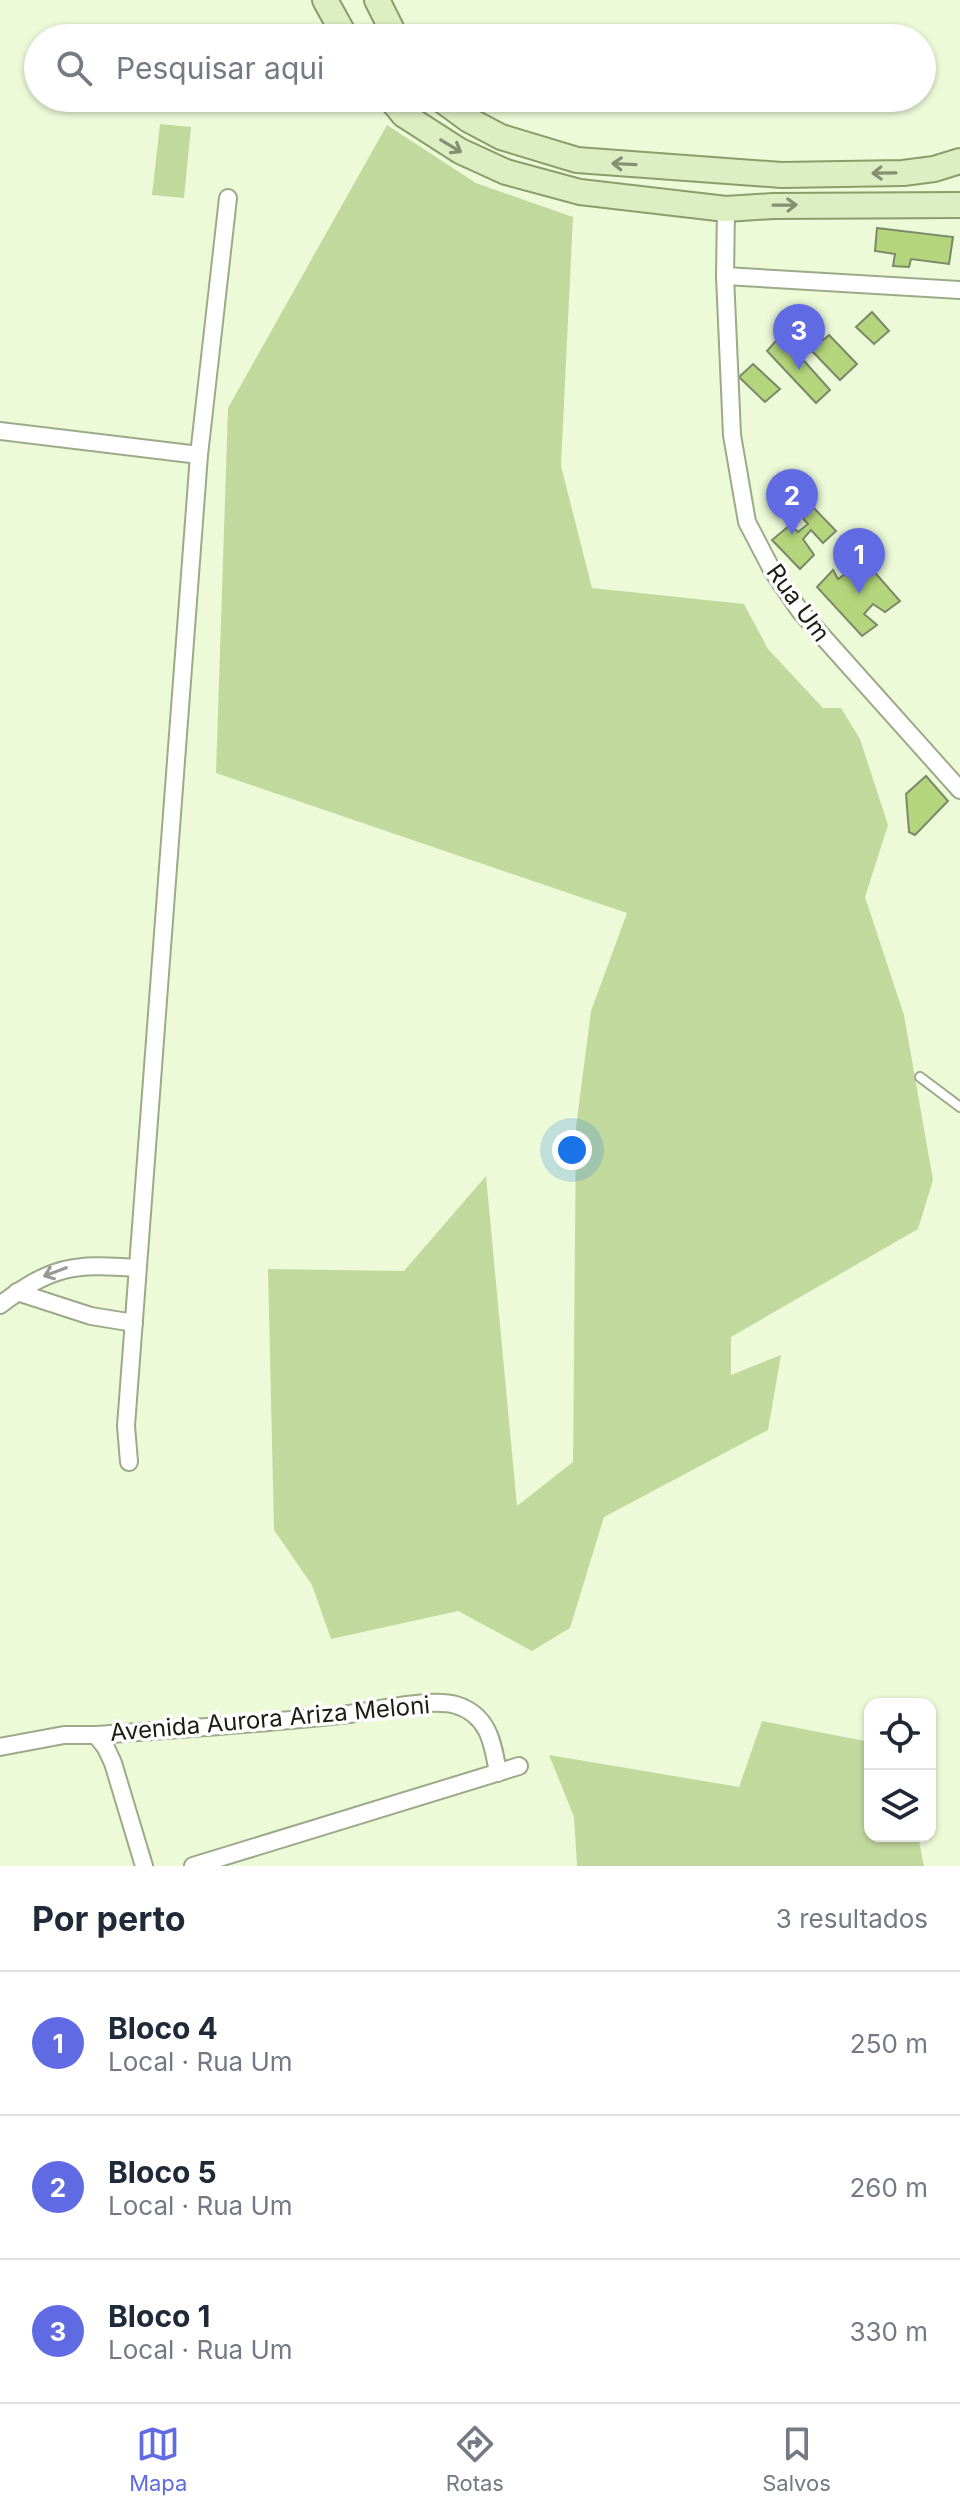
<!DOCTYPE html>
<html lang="pt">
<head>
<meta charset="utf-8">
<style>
  :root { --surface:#fff; --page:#f6f6f7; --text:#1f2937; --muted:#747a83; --line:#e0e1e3; --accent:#606be3 }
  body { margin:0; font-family:Inter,sans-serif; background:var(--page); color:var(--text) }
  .controls { position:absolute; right:24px; bottom:24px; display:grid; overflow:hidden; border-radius:16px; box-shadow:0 2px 6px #0004 }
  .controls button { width:72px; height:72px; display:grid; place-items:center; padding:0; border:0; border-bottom:2px solid var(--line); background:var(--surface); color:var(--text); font:40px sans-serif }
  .you { position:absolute; left:572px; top:1150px; width:28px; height:28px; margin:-20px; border:6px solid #fff; border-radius:50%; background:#1a73e8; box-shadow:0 0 0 12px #1a73e833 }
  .badge { display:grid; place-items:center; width:52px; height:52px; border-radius:50%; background:var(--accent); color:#fff; font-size:26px; font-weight:700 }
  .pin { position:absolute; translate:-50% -66px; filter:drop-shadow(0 2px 4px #0008) }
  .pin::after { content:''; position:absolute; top:42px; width:28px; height:24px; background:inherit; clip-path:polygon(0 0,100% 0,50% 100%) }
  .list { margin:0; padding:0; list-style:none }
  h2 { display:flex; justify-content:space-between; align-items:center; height:104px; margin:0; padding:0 32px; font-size:34px }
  h2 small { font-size:26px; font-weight:400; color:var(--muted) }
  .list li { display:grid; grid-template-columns:52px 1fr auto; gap:24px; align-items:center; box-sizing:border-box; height:144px; padding:0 32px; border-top:2px solid var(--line) }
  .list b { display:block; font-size:30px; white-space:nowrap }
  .list p { margin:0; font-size:26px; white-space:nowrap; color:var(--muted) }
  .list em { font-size:26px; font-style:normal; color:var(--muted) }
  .icon { flex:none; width:44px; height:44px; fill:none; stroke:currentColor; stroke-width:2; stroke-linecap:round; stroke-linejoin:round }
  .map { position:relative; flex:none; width:960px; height:1866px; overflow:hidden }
  .search { position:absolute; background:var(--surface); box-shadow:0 2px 6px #0004; left:24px; right:24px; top:24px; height:88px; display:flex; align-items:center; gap:20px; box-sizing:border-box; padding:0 28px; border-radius:44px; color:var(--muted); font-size:30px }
  .sheet { height:536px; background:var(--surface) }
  nav { display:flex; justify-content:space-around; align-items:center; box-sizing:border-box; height:112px; border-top:2px solid var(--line); background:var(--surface); font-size:22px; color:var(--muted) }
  nav a { display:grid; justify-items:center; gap:4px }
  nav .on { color:var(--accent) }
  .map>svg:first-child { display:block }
</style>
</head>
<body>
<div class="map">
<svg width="960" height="1866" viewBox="0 0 960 1866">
  <rect width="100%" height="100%" fill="#ecfad8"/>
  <g fill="#c2d99e">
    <path d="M160 124 191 127 184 198 152 195Z"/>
    <path d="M387 125 476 183 573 217 561 466 592 588 744 604 768 649 823 708H841L860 739 888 825 865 897 904 1015 933 1180 918 1229 731 1337V1375L781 1355 768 1430 604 1517 570 1628 532 1651 458 1611 331 1639 312 1585 274 1530 268 1269 404 1271 486 1176 517 1506 573 1462 576 1127 591 1011 627 913 216 773 228 408Z"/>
    <path d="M762 1721 870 1742V1836H918L924 1866H577L574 1817 549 1755 739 1787Z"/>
  </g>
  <g fill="#b4d57b" stroke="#7b8869" stroke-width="2">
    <path d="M877 228 953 237 949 264 911 259 909 267 893 266 895 254 875 251Z"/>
    <path d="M872 312 889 331 874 344 856 327Z"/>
    <path d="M781 335 830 390 816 403 767 351Z"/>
    <path d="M829 335 857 364 840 380 811 350Z"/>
    <path d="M753 364 780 389 765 402 739 377Z"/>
    <path d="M811 505 836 531 823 543 811 530 803 539 814 555 800 569 772 540 790 525 798 532 808 524 800 515Z"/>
    <path d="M856 551 900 601 885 612 873 604 864 614 877 625 862 636 817 587 833 570 838 579 849 571 841 562Z"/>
    <path d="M926 776 948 801 915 835 909 832 906 794Z"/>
  </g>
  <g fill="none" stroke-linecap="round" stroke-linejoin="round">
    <g stroke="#9daa89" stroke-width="12">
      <path id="lane" d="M920 1077 960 1107"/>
    </g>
    <g stroke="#9daa89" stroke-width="20">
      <g id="street">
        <path d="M726 209 725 276 732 435 747 522 772 570 800 611 960 790"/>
        <path d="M725 276 960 290"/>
        <path d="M0 431 199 455"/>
        <path d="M17 1292 91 1316 134 1323"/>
        <path d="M0 1305C52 1266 73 1263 137 1268"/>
        <path d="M129 1462 126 1426 199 455 228 198"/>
        <path d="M96 1735 106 1748 113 1763 144 1866"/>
        <path d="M0 1747 64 1735H96C178 1729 259 1724 340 1715 370 1712 430 1697 456 1705 489 1715 493 1744 498 1773"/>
        <path d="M193 1866 519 1766"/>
      </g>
    </g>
    <g stroke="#8a9d6a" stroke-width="28">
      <g id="primary">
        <path d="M325 0 346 38"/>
        <path d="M377 0 396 38"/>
        <path d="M390 98 404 115 460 151 506 172 580 192 726 209 773 206 960 205"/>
        <path d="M439 98 469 120 501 137 577 160 782 175 903 173 934 169 960 161"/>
      </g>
    </g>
    <use href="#lane" stroke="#fff" stroke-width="8"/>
    <use href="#street" stroke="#fff" stroke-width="16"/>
    <use href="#primary" stroke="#ddeec2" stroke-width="24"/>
  </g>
  <defs><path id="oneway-shaft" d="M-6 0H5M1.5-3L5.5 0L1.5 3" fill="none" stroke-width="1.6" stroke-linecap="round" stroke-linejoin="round" transform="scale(2)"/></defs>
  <g stroke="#859072">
    <use href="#oneway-shaft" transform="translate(451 146) rotate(31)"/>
    <use href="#oneway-shaft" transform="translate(624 164) rotate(-177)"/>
    <use href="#oneway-shaft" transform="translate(884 173) rotate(179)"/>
    <use href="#oneway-shaft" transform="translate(785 205) rotate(-1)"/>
  </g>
  <use stroke="#989a94" href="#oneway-shaft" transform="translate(55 1272) rotate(159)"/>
  <g text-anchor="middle" stroke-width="7" stroke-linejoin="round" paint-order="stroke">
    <g font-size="24" fill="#191e11" stroke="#fff">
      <text transform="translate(798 603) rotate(54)" y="8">Rua Um</text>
      <text transform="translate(270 1719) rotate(-5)" y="8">Avenida Aurora Ariza Meloni</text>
    </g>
  </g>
</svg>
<div class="controls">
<button><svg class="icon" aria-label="locate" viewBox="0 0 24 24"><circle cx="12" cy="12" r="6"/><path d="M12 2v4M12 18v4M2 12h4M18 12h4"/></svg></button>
<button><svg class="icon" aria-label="layers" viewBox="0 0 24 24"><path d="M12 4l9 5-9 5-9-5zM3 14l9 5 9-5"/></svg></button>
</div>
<div class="you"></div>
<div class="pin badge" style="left:859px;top:594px">1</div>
<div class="pin badge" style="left:792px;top:535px">2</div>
<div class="pin badge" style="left:799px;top:370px">3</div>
<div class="search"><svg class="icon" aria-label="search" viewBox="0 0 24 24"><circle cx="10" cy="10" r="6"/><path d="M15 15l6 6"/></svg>Pesquisar aqui</div>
</div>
<section class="sheet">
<h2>Por perto<small>3 resultados</small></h2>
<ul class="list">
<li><span class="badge">1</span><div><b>Bloco 4</b><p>Local · Rua Um</p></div><em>250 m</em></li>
<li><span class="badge">2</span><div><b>Bloco 5</b><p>Local · Rua Um</p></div><em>260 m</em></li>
<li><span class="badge">3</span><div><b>Bloco 1</b><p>Local · Rua Um</p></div><em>330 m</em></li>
</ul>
</section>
<nav>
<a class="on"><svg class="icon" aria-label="map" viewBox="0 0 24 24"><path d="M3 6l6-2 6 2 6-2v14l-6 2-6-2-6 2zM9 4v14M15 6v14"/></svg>Mapa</a>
<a><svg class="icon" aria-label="directions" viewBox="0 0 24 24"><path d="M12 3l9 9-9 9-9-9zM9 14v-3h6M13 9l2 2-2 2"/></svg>Rotas</a>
<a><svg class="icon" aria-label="saved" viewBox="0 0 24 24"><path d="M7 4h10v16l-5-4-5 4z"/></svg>Salvos</a>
</nav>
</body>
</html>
